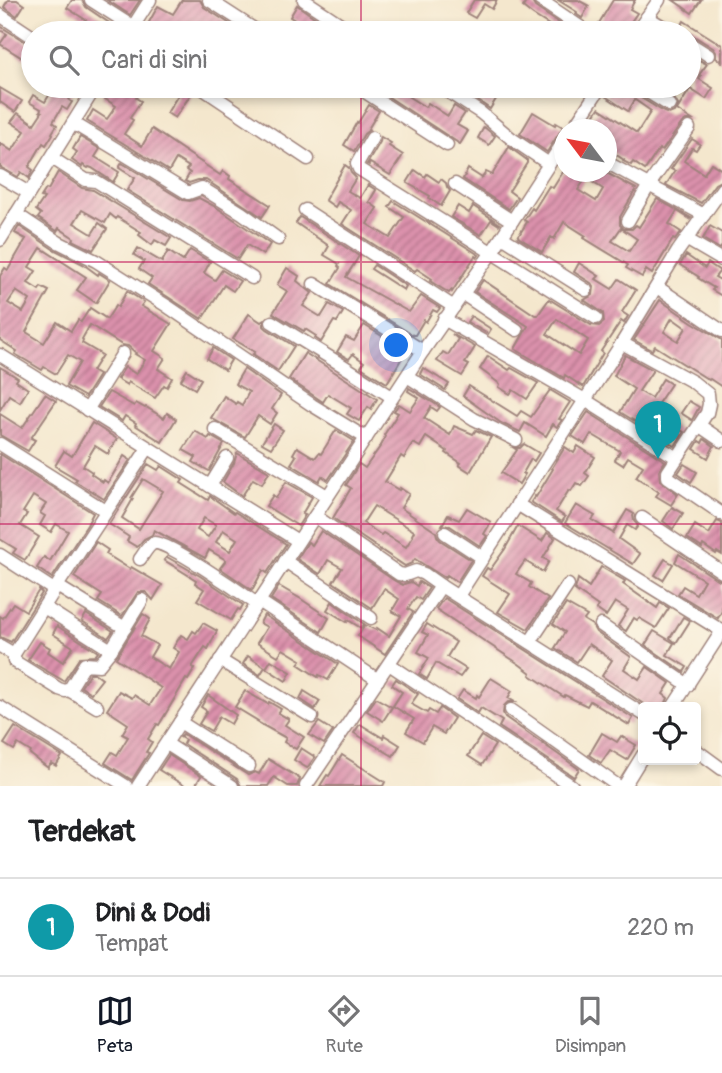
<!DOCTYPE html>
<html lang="id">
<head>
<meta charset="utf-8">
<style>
  :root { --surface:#fff; --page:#f2f2f2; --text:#202124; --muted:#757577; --line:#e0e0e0; --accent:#111827 }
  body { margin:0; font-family:Pangolin,sans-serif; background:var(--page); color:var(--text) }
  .controls { position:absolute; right:21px; bottom:21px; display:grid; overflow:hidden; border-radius:7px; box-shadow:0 4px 10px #0003 }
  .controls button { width:63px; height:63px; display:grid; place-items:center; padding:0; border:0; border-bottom:2px solid var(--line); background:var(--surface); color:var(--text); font:35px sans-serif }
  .compass { position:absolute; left:554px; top:119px; width:63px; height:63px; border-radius:50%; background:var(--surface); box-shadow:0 4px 10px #0003; rotate:302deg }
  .you { position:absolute; left:397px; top:346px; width:24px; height:24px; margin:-18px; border:5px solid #fff; border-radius:50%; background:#1a73e8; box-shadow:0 0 0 10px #1a73e833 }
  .badge { display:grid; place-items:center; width:46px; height:46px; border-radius:50%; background:var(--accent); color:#fff; font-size:23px; font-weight:700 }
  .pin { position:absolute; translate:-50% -58px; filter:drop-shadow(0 2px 4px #0008) }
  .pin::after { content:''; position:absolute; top:37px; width:24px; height:21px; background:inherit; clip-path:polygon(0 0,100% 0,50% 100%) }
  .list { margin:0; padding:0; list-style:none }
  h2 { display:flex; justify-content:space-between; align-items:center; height:91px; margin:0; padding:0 28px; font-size:30px }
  h2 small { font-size:23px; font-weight:400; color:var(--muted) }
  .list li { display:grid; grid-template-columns:46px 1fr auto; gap:21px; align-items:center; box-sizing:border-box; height:98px; padding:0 28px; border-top:2px solid var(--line) }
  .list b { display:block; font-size:26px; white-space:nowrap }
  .list p { margin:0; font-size:23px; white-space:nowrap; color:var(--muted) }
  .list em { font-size:23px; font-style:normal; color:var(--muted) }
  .icon { flex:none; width:38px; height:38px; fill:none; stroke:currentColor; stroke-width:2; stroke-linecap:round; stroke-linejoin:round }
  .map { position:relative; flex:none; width:722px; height:786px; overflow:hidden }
  .search { position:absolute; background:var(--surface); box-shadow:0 4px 10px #0003; left:21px; right:21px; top:21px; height:77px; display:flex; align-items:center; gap:18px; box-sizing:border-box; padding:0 24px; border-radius:38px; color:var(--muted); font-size:26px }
  .sheet { height:189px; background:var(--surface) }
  nav { display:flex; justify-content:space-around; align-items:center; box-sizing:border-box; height:98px; border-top:2px solid var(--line); background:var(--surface); font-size:19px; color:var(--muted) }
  nav a { display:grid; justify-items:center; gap:4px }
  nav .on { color:var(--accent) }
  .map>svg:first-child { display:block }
</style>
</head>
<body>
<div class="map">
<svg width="722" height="786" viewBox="0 0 722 786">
  <defs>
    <pattern id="building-hatch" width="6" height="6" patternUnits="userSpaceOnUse" patternTransform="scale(1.75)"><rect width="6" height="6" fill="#db91ac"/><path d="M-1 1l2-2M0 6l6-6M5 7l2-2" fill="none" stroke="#b4768c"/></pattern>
  </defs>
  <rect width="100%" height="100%" fill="#fcf5e5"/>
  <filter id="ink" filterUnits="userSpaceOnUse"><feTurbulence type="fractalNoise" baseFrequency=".0143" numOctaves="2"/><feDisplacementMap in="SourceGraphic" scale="14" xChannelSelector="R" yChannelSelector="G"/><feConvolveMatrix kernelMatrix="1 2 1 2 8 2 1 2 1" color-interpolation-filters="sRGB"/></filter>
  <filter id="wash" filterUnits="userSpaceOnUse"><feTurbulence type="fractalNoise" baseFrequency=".00686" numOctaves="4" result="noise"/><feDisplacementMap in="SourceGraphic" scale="28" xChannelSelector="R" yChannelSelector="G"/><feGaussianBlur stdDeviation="1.57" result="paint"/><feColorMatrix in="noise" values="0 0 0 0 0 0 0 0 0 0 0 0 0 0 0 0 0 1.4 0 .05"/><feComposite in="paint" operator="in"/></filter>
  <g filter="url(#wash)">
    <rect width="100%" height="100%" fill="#f4e7cd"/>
    <g id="blocks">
      <g fill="url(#building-hatch)" fill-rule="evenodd">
        <path d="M8 0H17L24 5 17 16 4 7Z"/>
        <path d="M72 0H82L86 7 121 31 113 26 108 33H78L86 20 67 8Z"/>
        <path d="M107 0H140L130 15Z"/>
        <path d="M182 0H200L204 7 244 33H143L158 6 173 14Z"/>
        <path d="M474 0H497L492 9 484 4 475 18 466 13Z"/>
        <path d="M527 0H531L535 7 574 33H562L533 15 523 7Z"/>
        <path d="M558 0H578L589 6 582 18 576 14 577 12Z"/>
        <path d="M613 0H635L630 9 637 13 623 33H598L596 28Z"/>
        <path d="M673 0H701L692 13Z"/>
        <path d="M297 5 328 27 324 33H315L309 30 305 33 298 29 301 24 290 17Z"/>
        <path d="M684 21 722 45V62L716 58V52L713 48 689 33H682L680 28Z"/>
        <path d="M0 26 32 46 24 59 0 44 7 34 0 30Z"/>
        <path d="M697 59 707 64 699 75 701 76 699 79 713 88 706 99 690 89 677 110 692 120H686L682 123 662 151 659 149 645 170 633 162 631 165 623 161 624 160 606 148V130H591L587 127 599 108 637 133 651 111 635 100 628 111 605 96 610 86H629L633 93 664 112 669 114 674 112 678 105 674 98 681 86H689V72Z"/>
        <path d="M55 86H78L69 100 72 102 67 110 62 107 53 122 57 125 52 133 53 134 46 145 43 143 29 167 33 170 29 178 21 172 18 177 0 167V143L12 151 25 131 11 122 18 113 34 124 42 112 40 111 41 109 29 102 33 95 45 102Z"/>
        <path d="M109 86H116L121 88 122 86H143L136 98 141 101 130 118 133 120 124 134 142 146 152 129 220 175 223 171 230 176 229 179 270 205 262 217 206 180H198L189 183 185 181 190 173 186 170 189 167 176 159 169 171 87 121 93 110 107 119 116 106 102 97Z"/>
        <path d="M164 86H178L191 94 175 118 167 113 178 95Z"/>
        <path d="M372 86H392L398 90 399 88 410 95 409 97 425 107 428 103 448 116 454 106 465 113 457 125 468 131 460 144Z"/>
        <path d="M482 86H485L499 94 490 109 474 98Z"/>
        <path d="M0 88 22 101 15 112 0 102Z"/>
        <path d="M369 105 379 111 368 129 369 130 364 134 354 151 344 145 357 122 358 123Z"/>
        <path d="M533 112 555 125 556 123 563 127 547 152 520 134Z"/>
        <path d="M484 127 495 136 489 145 478 138Z"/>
        <path d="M80 137 100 149 95 157 119 172 113 182 92 168 89 167 88 168 83 165 82 167 72 160 77 152 73 149Z"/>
        <path d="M381 137 391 143 389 146 403 155 390 175 370 163 369 165 367 164 380 142Z"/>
        <path d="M692 139 700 144 696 150 692 148 684 161 704 174 711 163 722 170V180L715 184 701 203 666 185 675 171 671 169Z"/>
        <path d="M509 147 527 160V163L509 191 517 197 509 209 463 179 468 169 482 178 486 172 492 175Z"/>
        <path d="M122 163 183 200 190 201 199 198 216 207 270 244 263 255 247 245 238 259 127 190 135 178 119 168Z"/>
        <path d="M345 165 349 168 351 173 356 178 348 191 360 198 368 185 376 190 369 202 377 208 367 224 390 238 404 217 389 207 393 201 479 255 477 258 475 256 452 292 451 290 449 293 430 281 432 279 417 269 415 271 342 224 351 210 338 202 335 207 325 200Z"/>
        <path d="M415 170 425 177 427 174 439 182 441 179 446 183 447 187 450 191 441 206 429 198 430 196 407 183Z"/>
        <path d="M58 172 82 188 93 190 171 238 166 246 155 240 152 245 139 235 141 232 117 217 116 219 110 214 105 223 82 210 74 223 92 234 99 223 107 229 93 250 73 240 74 238 59 228 57 231 38 218 41 214 36 210 44 198 41 197 46 189 48 190Z"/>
        <path d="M563 172H605L636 189 620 217V225L624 229H632L636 225 639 227 657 199 691 218 690 219 677 211 669 224 681 232 675 240 673 239 652 274 646 270 642 277 626 268 628 265 584 238 586 236 564 222 554 239 551 237 542 252 518 237 527 222 524 220 532 208 534 210 549 186 553 188ZM586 178 603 189 596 201 578 190ZM621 228 637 239 629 251 612 241Z"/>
        <path d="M458 206 469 213 473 206 500 224 499 225 491 220 481 235 451 217Z"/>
        <path d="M300 217 359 256 346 277 409 312 421 296 440 308 437 312 433 310 426 322 424 320 415 335H413L330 284 340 268 338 266 339 264 324 255 329 246 296 223Z"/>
        <path d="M19 226 53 249 83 264 98 275 99 273 110 280 96 303 77 290 86 277 41 248 29 267 36 271 28 283 39 290 41 287 49 291 26 332 44 343 57 322 71 331 78 320 81 322 90 308 107 319 116 305 118 307 127 291 144 302 141 306 171 324 154 351 165 358 158 369 172 378 167 387 164 385 155 398 128 382 127 385 117 379 125 367 136 374 145 360 135 354 136 353 128 346 122 345 90 325 82 339 83 340 82 343 102 355 92 371 99 375 85 397 66 386 80 362 68 355 56 374 44 367 42 370 27 361 15 354 17 351 0 340V276L5 268 8 270 26 239 15 233ZM16 291 30 300 23 312 8 303Z"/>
        <path d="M710 226 722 233V246L720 249 703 239Z"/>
        <path d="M138 248 162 262 168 251 183 261 190 250 210 262 204 273 215 280 222 270 240 281 233 291 224 285 202 319 148 284 152 278 139 269 144 261 134 255Z"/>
        <path d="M686 255 705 268 708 263 720 271 715 277 722 281V296L712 290 714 288 698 278 699 277 680 265Z"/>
        <path d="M579 263 599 276 596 279 612 289 619 279 636 290 622 312 628 316 624 323 621 321 601 351 603 353 583 387 565 375 564 378 515 349 528 326 475 292 483 280 535 315H538L549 299 591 325 599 326 604 322 603 313 584 300 593 295 594 287 591 283 574 272ZM557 319 588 340 579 355 547 334Z"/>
        <path d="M374 265 406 286 404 290 371 269Z"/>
        <path d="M287 268 299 276 297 281 312 293 303 306 321 317 329 304 343 312 337 322 334 321 321 342 315 338 316 336 305 329 304 331 273 313 287 291 277 285Z"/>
        <path d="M660 300 692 322 722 340V387L710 379 709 380 655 346 652 350 634 340ZM672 318 686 328 678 341 664 332Z"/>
        <path d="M249 314 261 322 264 320V326L267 329 294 346 278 371 253 354 255 352 233 339Z"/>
        <path d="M471 316 491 329 488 334 467 322Z"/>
        <path d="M364 325 406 351 387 383 361 367 364 362 353 354 349 359 337 352 346 337 354 341Z"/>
        <path d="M452 334 475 347 465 363 469 365 462 376 437 361 443 352 448 355 458 339Z"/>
        <path d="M213 348 231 360 225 370 207 359Z"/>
        <path d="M305 353 377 399 371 409 368 407 359 421 347 414 351 408 328 394 323 402 289 379Z"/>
        <path d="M625 355 653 370 639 391 651 398 663 379 671 384 657 405 673 415 668 423 684 432 675 446 620 412 634 389 614 376Z"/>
        <path d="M488 356 509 370 511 368 538 383 527 399 513 390 510 394 499 387 500 384 480 369Z"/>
        <path d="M0 367 18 378 16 381 28 389 20 402 9 395 0 410Z"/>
        <path d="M423 368 449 384 445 390 420 374Z"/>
        <path d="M244 369 281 395 272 409 277 413 270 424 258 416 245 437 211 418 224 396 236 404 237 402 242 405 249 392 235 384Z"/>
        <path d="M187 370 201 379 195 389 181 380Z"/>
        <path d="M469 386 517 416 521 411 531 417 550 390 570 402 559 419 562 420 557 427 553 424 546 436 525 423 520 432 501 423 463 396Z"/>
        <path d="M409 388 440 407 437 411 431 407 424 418 450 435 454 426 473 434 476 430 491 437 470 472 459 465 461 463 446 453 447 451 426 437 420 447 413 443 404 458 401 456 385 482 399 490 400 488 409 494 401 508 436 532 437 536 440 540 471 560 457 582 447 575 445 578 415 559 412 563 405 566 333 518 351 488 346 485 359 464 365 468 382 444 385 436 384 435 398 413 394 411 399 404 410 411 419 398 408 391ZM374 506 414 531 412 535 413 536 406 547 383 533 381 535 363 523Z"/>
        <path d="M109 392 134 406 136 403 145 408 146 407 164 418 167 413 176 419 162 442 135 425 136 423 125 416 122 421 99 407Z"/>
        <path d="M45 394 56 401 31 438 35 440 28 451 0 435V414L22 428Z"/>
        <path d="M689 401 699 407 692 420 681 413Z"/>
        <path d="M588 412 665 461 659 471 660 480 678 494 671 505 656 496 659 492 636 477 643 466 628 457 623 465 615 460 620 451 591 434 585 444 572 436Z"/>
        <path d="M92 423 117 439 108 454 95 446 83 466 92 472 91 474 103 482 104 480 108 483 124 456 130 460 104 499 75 481 77 479 55 466 64 451 72 456Z"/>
        <path d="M274 424 283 430 271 448 262 443Z"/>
        <path d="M336 430 354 441 328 480 322 476 319 481 291 464 296 456 293 454 297 447 315 458 319 453 321 454Z"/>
        <path d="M195 431 208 439 210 436 224 444 209 471 193 462 196 457 183 450Z"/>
        <path d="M704 439 714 446 708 458 694 449 699 441 702 443Z"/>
        <path d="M524 444 539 453 534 461 531 459 523 473 525 474 519 484 501 473 517 450 514 448H520Z"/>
        <path d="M578 446 595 457 585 473 589 476 582 486 576 483 571 491 569 490 556 511 565 517 562 522 531 502 535 496 536 497 553 469 552 468 565 447 574 453Z"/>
        <path d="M237 453 269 472 262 484 253 479 242 496 223 482 234 463Z"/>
        <path d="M0 454 93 513 87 525 52 578 37 568 44 557 50 561 68 531 56 524 51 532 40 525 45 516 40 513 46 504 33 496 23 512 27 514 20 525 39 537 25 560 13 553 16 549 0 539Z"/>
        <path d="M148 464 158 470 161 466 183 480 181 483 208 500 210 496 234 513 235 512 286 544 267 573 263 570 252 590 220 568 226 560 209 550 205 558 154 530 152 535 144 539 137 547 127 541 129 537 109 524ZM143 479 163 491 139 529 122 518 133 499 131 498ZM204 518 216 525 208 537 197 530ZM223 530 237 539 230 551 216 542Z"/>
        <path d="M684 464 697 472 691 482 678 473Z"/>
        <path d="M286 482 312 497 302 514 305 515 298 526 266 506 273 495 276 498Z"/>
        <path d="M576 505 595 516 592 520 613 533 627 510 634 514 633 516 634 521 638 526 635 530 627 525 619 539 640 554 633 564 565 523Z"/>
        <path d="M672 507 683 513 673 529 663 521Z"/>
        <path d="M467 508 491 522 484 534 487 536 480 546 450 526 442 525 448 515 459 520Z"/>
        <path d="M717 521 722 523V555L717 552 716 554 703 545 702 548 687 538 695 525 709 534Z"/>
        <path d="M518 526 542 541 547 533 555 538 543 558 549 561 543 572 525 561 516 574 531 583 529 587 548 599 528 629 498 612 510 594 482 576 487 568 490 570 505 549Z"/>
        <path d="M321 531 395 581 403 585 404 584 411 582 417 586 419 582 429 588 421 600 416 597 408 609 413 612 385 654 358 636 365 625 376 630 377 628 389 636 401 616 392 611 399 599 384 589 372 608 333 582 342 568 328 560 320 574 297 559 308 542 312 545Z"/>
        <path d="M96 542 108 550 106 554 130 569 131 567 162 585 153 600 146 592H138L122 616 98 601 102 595 74 577Z"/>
        <path d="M679 554 717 579 722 581V611L718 618 678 594 683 586 696 594 704 580 675 562Z"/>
        <path d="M167 557 200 576 243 605 240 610 238 609 231 620 197 600 204 589 195 583 196 580 164 560Z"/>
        <path d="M665 559 673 564 663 580 655 575Z"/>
        <path d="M601 567 625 581 623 584 657 608 660 603 669 608 656 628 639 618 637 620 634 618 626 631 618 626 628 610 615 602 606 616 596 609 598 606 575 590 578 579 589 587Z"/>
        <path d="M279 586 301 599 329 618 321 632 271 599Z"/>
        <path d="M39 590 42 593 11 642 0 637V616L3 618 13 603 26 611Z"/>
        <path d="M444 598 633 718 629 725 590 701 587 706 565 695 564 697 530 675 531 673 519 664 436 609Z"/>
        <path d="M332 602 364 624 361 628 348 620 347 622 327 610Z"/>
        <path d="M566 604 587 616 584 620 592 625 596 632 631 657 624 669 639 679 647 667 670 683 663 694 668 698 664 707H648L602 676 612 660 589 644 577 662 555 648 565 632 553 624Z"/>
        <path d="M86 614 113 631 108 638 82 621Z"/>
        <path d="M143 614 150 619 141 636 157 645 150 657 169 669 179 652 173 648 181 635 188 639 193 631 196 633 203 623 217 631 208 649 205 647 192 667 195 668 188 680 186 679 159 725 157 724 148 739 152 742 146 752 149 753 132 780 105 763 112 752 117 755 128 737 122 734 128 724 107 710 119 691 132 698 134 695 150 705 161 688 116 658Z"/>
        <path d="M264 615 338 664 328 680 319 675 318 677 298 664 301 660 283 649 278 656 257 643 267 627 260 623Z"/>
        <path d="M683 617 690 621 676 643 670 638Z"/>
        <path d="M427 624 456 642 447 657 466 669 460 677 436 663 427 679 419 674 429 658 418 652 428 635 422 632Z"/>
        <path d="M57 626 98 652 95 656 80 657 64 681 28 660 40 642 50 648 48 652 63 662 73 647 53 634Z"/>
        <path d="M654 631 674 643 667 655 687 667 684 672 645 645Z"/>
        <path d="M248 656 265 667 260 675 243 664Z"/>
        <path d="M271 660 291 672 286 681 266 668Z"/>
        <path d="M90 673H94L102 679 91 693 81 687Z"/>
        <path d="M491 678 512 691 508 698 515 702H508L504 706 503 713 505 717 579 769 574 777 499 727 502 721 481 708 478 713 457 699 463 690 476 698 477 695 479 697Z"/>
        <path d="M396 679 418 694 411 704 427 713 429 710 436 714 440 708 454 718 444 734 432 727 423 742 406 732 414 719 393 706 402 692 392 685Z"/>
        <path d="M245 691 268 704 269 702 281 709 278 713 289 719 285 725 304 737 296 749 284 742 286 738 257 722 258 721 235 707Z"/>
        <path d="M304 691 320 701 315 709 300 699Z"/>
        <path d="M208 695 236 715 231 724 219 717 211 731 199 724 207 711 201 707Z"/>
        <path d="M376 698 392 707 383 721 367 711Z"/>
        <path d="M319 722 333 731 324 744 309 735Z"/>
        <path d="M360 724 383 738 384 735 400 745 393 756 354 733Z"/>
        <path d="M15 727 62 756 56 766 51 763 48 768 30 754 31 752 18 744 14 750 4 744Z"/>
        <path d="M602 733 617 742 621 736 636 745 627 760 610 750 601 763 589 755Z"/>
        <path d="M183 734 248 775 255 772 259 774 268 759 300 779 297 786H288L274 777 268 786H241L237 779 183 744 185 740 180 737Z"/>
        <path d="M481 736 495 745 482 765 468 756Z"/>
        <path d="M301 748 315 757 307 768 294 760Z"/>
        <path d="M169 755 201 776 195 786H185L159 770Z"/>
        <path d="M342 755 385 782 383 786H320L327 775 329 776Z"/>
      </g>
    </g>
  </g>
  <g filter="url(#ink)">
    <use href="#blocks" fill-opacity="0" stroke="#9f837c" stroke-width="2"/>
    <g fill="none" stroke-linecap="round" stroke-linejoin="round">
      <g stroke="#9f837c" stroke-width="15">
        <g id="minor">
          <path d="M91 0 133 27"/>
          <path d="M209 0 260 33"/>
          <path d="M304 0 354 33"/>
          <path d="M540 0 589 33"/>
          <path d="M0 15 33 37"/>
          <path d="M647 17 673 33"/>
          <path d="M129 33 150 0"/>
          <path d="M636 33 659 0"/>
          <path d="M689 43 708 55"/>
          <path d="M199 86 308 159"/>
          <path d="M356 86 447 145"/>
          <path d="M439 86 481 113 512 139 549 164"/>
          <path d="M638 86 669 105"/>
          <path d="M73 123 188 193 202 188 242 213 278 239"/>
          <path d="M572 130 601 86"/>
          <path d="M372 138 357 164 359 169 596 318"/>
          <path d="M52 158 86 180 96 181 252 278"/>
          <path d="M606 162 704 215"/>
          <path d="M0 176 29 193"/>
          <path d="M455 184 512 221"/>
          <path d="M305 210 454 307"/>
          <path d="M16 214 58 242 96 261 167 306 312 405 366 438"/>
          <path d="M628 221 649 185 689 128"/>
          <path d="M502 237 586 290"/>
          <path d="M686 239 722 260"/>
          <path d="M0 240 96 86"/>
          <path d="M314 284 423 351"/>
          <path d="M657 287 722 331"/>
          <path d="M463 294 517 330"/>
          <path d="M444 319 585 400 677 458"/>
          <path d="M272 322 342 365 392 397"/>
          <path d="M622 343 693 382 708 394 709 404 707 413 668 472V477L722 514"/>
          <path d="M0 355 298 541"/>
          <path d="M407 376 474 419 516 440"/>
          <path d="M87 410 123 353"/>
          <path d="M700 426 722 441"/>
          <path d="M215 429 327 496"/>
          <path d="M0 444 106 511"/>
          <path d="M210 486 227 458"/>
          <path d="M517 504 722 631"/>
          <path d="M315 516 399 574 405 575 416 571 424 574 441 586 643 714"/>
          <path d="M642 518 722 572"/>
          <path d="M445 533 483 558"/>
          <path d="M0 555 54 590"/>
          <path d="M140 559C144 554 148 545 154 543 166 540 243 594 257 604"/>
          <path d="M285 561 371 618"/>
          <path d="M57 586 125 628"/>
          <path d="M458 596 622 343 678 251 722 189"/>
          <path d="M259 601 378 680"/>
          <path d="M44 607 111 650 142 600"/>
          <path d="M601 625 688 685"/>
          <path d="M530 642 568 585"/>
          <path d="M0 646 14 654V661L59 689 65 691 69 690 97 707"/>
          <path d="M14 654 57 586 148 448"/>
          <path d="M220 660 312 717"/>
          <path d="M389 664 572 786"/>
          <path d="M69 690 85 664 99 665 111 650"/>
          <path d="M0 707 126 786"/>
          <path d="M673 707 722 631"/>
          <path d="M511 710 618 786"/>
          <path d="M180 722 249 766"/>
          <path d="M167 744 232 786"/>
          <path d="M696 750 722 769"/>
          <path d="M138 786 423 351 492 252 564 141"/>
          <path d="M306 786 441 586"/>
          <path d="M624 786 643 755"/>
        </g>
      </g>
      <use href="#minor" stroke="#fff" stroke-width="12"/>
    </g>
  </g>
  <path fill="none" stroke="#c2185b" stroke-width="2" stroke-opacity="0.55" d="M361 0V33M361 86V786M0 262H722M0 524H722"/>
</svg>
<div class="controls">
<button><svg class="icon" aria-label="locate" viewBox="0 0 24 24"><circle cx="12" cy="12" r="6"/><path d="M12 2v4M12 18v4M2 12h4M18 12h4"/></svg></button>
</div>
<svg class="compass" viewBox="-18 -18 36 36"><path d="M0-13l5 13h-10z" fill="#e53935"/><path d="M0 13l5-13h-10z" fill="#757577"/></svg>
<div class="you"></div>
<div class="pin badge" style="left:658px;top:459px;background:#0f9aa8">1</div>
<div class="search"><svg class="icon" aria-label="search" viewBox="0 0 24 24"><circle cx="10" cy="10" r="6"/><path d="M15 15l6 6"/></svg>Cari di sini</div>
</div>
<section class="sheet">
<h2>Terdekat<small></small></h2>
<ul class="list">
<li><span class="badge" style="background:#0f9aa8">1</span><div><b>Dini &amp; Dodi</b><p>Tempat</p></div><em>220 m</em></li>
</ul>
</section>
<nav>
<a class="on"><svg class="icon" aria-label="map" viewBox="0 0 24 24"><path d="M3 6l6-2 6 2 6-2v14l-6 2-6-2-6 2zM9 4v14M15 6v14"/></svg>Peta</a>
<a><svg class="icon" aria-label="directions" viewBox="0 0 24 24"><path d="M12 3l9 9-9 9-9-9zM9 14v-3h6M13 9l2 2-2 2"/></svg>Rute</a>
<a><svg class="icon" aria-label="saved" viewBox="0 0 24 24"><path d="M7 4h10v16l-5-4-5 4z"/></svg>Disimpan</a>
</nav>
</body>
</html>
